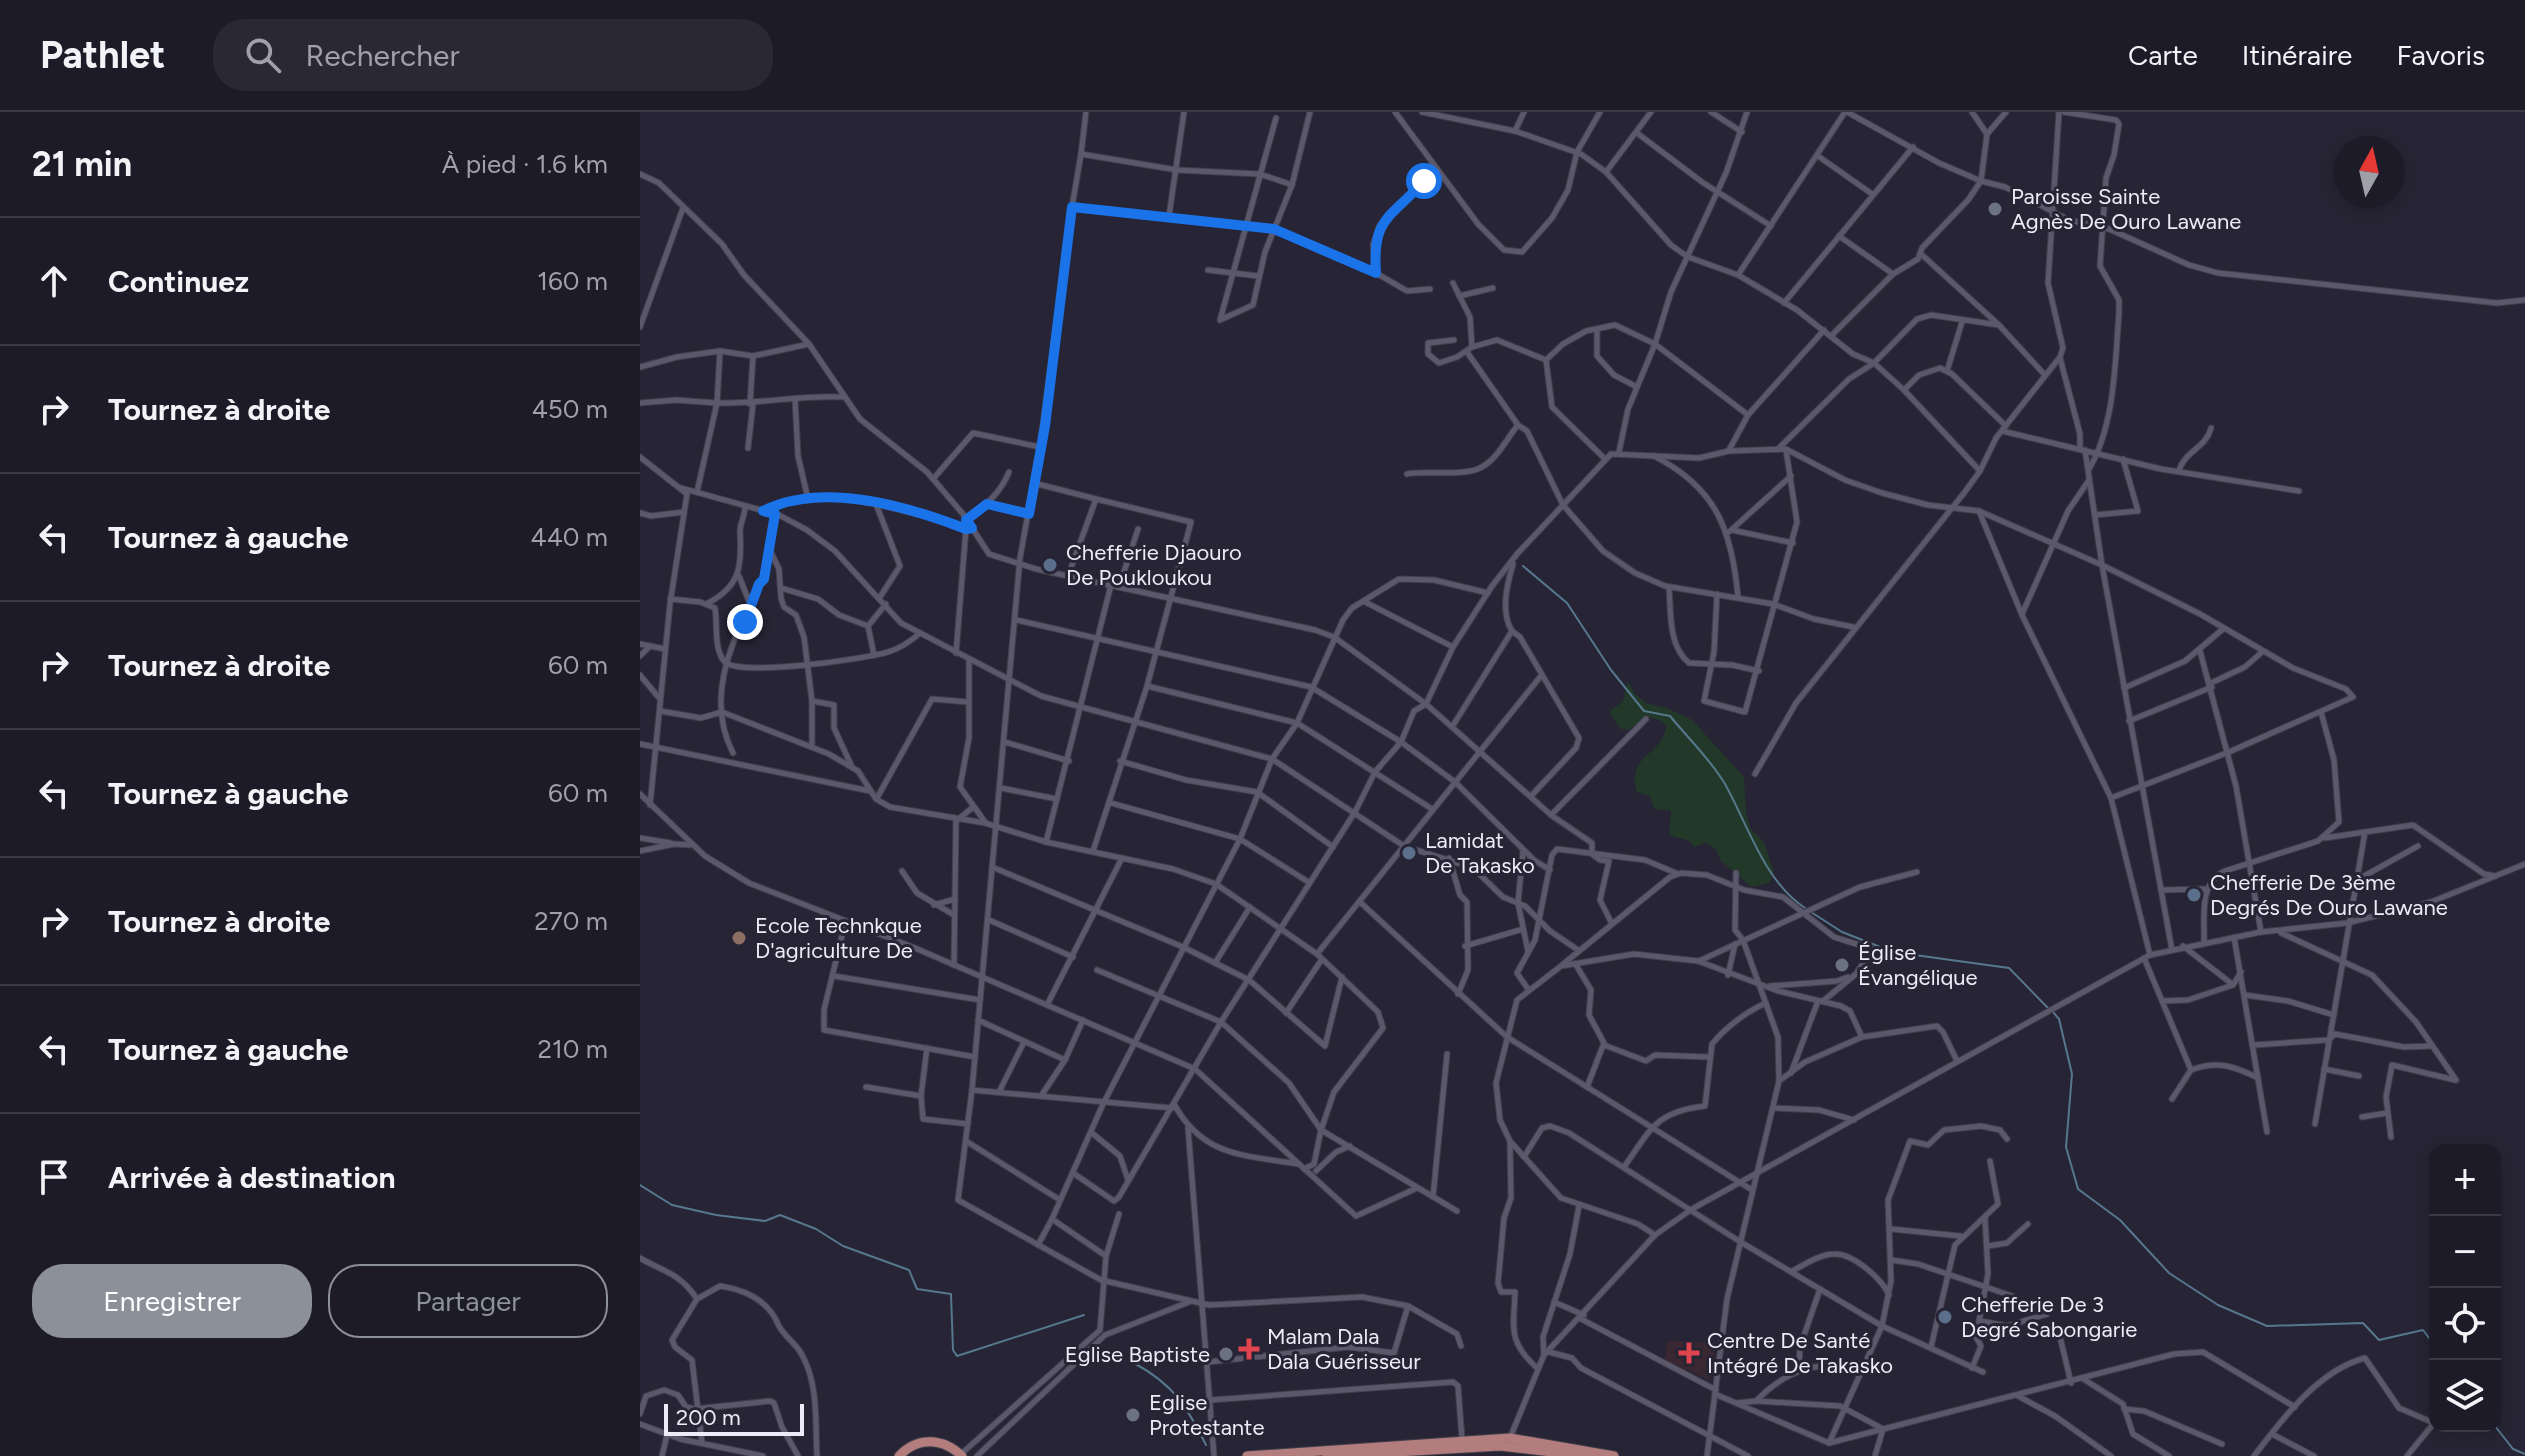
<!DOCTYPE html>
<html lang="fr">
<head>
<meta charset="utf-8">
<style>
  :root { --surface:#1d1b28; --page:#2a2834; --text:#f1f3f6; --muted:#a0a1a8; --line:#3b3945; --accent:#8c9099 }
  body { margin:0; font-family:Figtree,sans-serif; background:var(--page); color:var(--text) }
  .controls { position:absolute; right:24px; bottom:24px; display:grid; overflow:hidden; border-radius:16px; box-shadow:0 4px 20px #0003 }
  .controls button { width:72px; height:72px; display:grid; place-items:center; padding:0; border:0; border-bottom:2px solid var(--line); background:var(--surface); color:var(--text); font:40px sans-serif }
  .compass { position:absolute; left:1693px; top:24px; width:72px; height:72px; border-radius:50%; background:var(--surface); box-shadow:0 4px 20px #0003; rotate:8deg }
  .scale { position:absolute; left:24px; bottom:20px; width:140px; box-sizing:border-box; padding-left:8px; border:4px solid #edebf7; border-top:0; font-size:22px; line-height:28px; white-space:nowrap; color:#edebf7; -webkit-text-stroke:6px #272435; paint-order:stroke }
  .stop { position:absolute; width:24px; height:24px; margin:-18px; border:6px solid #1a73e8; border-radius:50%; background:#fff }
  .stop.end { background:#1a73e8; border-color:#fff; box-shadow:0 2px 8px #0008 }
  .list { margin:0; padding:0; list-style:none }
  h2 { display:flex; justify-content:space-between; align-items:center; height:104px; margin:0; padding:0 32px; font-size:34px }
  h2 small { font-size:26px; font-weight:400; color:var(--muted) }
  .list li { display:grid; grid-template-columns:52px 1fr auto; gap:24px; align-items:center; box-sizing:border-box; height:128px; padding:0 32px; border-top:2px solid var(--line) }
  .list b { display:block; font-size:30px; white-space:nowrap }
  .list em { font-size:26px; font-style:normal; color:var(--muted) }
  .actions { display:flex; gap:16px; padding:24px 32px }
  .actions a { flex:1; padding:18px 0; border:2px solid var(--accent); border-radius:32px; text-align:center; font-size:28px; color:var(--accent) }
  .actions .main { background:var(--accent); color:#fff }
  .icon { flex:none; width:44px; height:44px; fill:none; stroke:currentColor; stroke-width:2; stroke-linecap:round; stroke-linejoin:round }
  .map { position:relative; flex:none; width:1885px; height:1344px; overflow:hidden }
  header { display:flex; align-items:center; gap:48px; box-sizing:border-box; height:112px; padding:0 40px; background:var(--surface); border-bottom:2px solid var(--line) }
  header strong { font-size:38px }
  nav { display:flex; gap:44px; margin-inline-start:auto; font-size:28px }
  .search { width:560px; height:72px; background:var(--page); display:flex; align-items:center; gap:20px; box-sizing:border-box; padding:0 28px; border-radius:32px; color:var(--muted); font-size:30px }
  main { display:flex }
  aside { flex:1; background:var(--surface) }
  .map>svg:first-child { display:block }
</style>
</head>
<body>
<header>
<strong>Pathlet</strong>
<div class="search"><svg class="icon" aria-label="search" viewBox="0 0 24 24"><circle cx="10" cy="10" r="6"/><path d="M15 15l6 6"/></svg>Rechercher</div>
<nav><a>Carte</a><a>Itinéraire</a><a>Favoris</a></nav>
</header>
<main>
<aside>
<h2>21 min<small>À pied · 1.6 km</small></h2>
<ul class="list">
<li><svg class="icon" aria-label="ahead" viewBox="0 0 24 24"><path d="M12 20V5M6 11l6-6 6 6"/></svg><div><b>Continuez</b></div><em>160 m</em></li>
<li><svg class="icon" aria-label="right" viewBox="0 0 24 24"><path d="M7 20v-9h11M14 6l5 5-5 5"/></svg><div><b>Tournez à droite</b></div><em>450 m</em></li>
<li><svg class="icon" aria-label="left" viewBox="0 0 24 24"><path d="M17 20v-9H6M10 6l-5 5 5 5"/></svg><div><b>Tournez à gauche</b></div><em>440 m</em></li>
<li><svg class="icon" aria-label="right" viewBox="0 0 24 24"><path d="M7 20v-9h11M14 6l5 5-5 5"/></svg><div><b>Tournez à droite</b></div><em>60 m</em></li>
<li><svg class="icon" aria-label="left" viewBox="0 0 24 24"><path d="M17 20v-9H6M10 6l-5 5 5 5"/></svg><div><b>Tournez à gauche</b></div><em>60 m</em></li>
<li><svg class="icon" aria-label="right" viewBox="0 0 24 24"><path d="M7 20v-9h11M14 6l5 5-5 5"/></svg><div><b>Tournez à droite</b></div><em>270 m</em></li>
<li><svg class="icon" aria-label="left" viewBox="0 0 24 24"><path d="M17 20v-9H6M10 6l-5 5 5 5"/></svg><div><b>Tournez à gauche</b></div><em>210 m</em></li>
<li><svg class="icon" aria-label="arrive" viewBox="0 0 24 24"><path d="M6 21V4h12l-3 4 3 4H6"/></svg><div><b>Arrivée à destination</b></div></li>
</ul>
<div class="actions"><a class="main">Enregistrer</a><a>Partager</a></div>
</aside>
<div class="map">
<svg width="1885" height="1344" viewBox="0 0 1885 1344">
  <rect width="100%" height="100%" fill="#272435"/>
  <path fill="#392832" d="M1027 1229 1076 1231 1069 1268 1025 1248Z"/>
  <path fill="#223929" d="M988 569 995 582 1006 591 1027 596 1052 608 1104 665 1106 701 1111 717 1124 730 1134 761 1129 771 1112 775 1080 748 1076 737 1065 731 1054 735 1050 729 1029 723 1031 699 1014 697 1010 684 997 680C986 641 1023 645 1026 614L1022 609 1009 605 988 618 981 617 969 600 983 589Z"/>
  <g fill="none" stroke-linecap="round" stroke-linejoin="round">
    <g stroke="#56788d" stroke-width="2">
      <path d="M883 454 927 491 971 558 1004 599 1030 604C1047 625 1071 648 1085 672 1108 713 1124 769 1165 796"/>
      <path d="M1171 800 1202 820 1253 840 1369 856 1408 896"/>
      <path d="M1413 900 1419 907 1432 962 1426 1035 1438 1077 1480 1108 1529 1161 1578 1193 1627 1214 1723 1211 1739 1228 1783 1218 1795 1234"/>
      <path d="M0 1073 32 1093 76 1103 125 1109 140 1103 176 1117 203 1134 269 1158 277 1177 311 1182 313 1238 317 1244 444 1203"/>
      <path d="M494 1251C534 1273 546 1293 566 1333"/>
      <path d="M1855 1314 1873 1337 1885 1342"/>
    </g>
    <g stroke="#413e4c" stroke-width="7">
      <g id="street">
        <path d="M446 0 441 42 537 58 619 62C630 65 641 69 652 73L625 140 613 193 580 208C599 141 617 73 636 6"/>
        <path d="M755 0 838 112 864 138 882 140 912 106 928 78 937 40 960 0"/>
        <path d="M782 0 875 19 941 42 966 60 1031 133 1048 145 1098 163 1157 198 1213 242 1234 251 1264 278 1340 359"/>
        <path d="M1071 0 1102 20"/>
        <path d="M1207 0 1299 51 1341 69 1365 75 1429 108 1469 117 1549 153 1578 161 1857 191 1885 188"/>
        <path d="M1332 0 1347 22"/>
        <path d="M1424 0 1476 8 1479 12 1474 43 1466 66 1460 154 1479 188V201C1475 251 1475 313 1449 357"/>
        <path d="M875 19 884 0"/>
        <path d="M997 21 1062 70 1131 114"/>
        <path d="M441 42 432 95 634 117 736 161 767 179 790 177"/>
        <path d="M1178 44 1232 82"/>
        <path d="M966 60 1011 0"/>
        <path d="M0 62 19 71 82 132 104 163 169 232 220 307 287 360 323 402 349 442 396 457 675 518 694 525 786 592 911 703 952 731V742L960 748 969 749 960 788 971 810"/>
        <path d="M652 73 670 0"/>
        <path d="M529 104 544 0"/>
        <path d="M1199 124 1253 162"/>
        <path d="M1281 142 1359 213"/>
        <path d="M568 158 618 164"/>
        <path d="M736 161 733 133 740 113 797 58"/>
        <path d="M1098 163 1205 0"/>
        <path d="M813 171 830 205 832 235 817 245 799 251 788 242V231L814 228"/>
        <path d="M819 184 853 176"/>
        <path d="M1144 191 1273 35"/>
        <path d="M0 215 43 96"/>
        <path d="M957 219V244L974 263 997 275"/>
        <path d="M1191 224 1253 162 1278 147 1282 136 1328 88 1341 69 1347 22 1366 0"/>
        <path d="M832 235 857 228 906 248 912 295 965 347"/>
        <path d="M827 240 878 313 887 319 923 393 963 439 995 461 1025 474 1133 492 1174 507 1213 515"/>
        <path d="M1420 246 1440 322V336"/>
        <path d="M906 248 923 232 946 219 975 213 1015 232 1108 303"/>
        <path d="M0 255 37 245 80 239"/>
        <path d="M1307 259 1322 210"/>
        <path d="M1264 278 1279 263 1300 256 1312 262 1366 314"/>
        <path d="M155 287 158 344 168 387"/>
        <path d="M0 291 36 288 77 291 80 239 113 244 169 232"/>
        <path d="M110 292 113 244"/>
        <path d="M1362 319 1521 357 1659 379"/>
        <path d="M400 335 432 95"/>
        <path d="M108 336 113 292"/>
        <path d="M1138 337 1209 267 1234 251 1277 207 1291 203 1359 213 1404 262"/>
        <path d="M1089 338 1108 303 1184 218"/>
        <path d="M1445 338 1462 453 1532 838"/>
        <path d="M979 340 988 297 1015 232 1031 180 1086 61 1107 0"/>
        <path d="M1014 344C1077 376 1092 419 1098 485"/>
        <path d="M0 345 47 382 30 492 10 693"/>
        <path d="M1539 358C1546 338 1566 336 1571 316"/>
        <path d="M767 362C773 358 823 365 840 356 858 347 866 327 878 313"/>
        <path d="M293 367 333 321 400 335 380 446 332 978 318 1088 461 1168 569 1193 722 1185 768 1194 817 1222 821 1234"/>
        <path d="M394 371 456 387 428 464"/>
        <path d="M41 376 139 403 167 418 195 439 261 511 401 584 632 647 764 734 833 756 863 785 885 794 910 819 938 838"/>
        <path d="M57 380 77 291C119 292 161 283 202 285"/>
        <path d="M236 392 260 454 240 485"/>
        <path d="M347 392 389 402"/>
        <path d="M124 398C178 372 241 393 296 407 307 410 320 417 332 416"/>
        <path d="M1339 399 1382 503 1471 686 1510 843"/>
        <path d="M0 401 11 404 44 400"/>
        <path d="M1455 403 1498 399 1483 347"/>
        <path d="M326 408C345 394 360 382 369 360"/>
        <path d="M1092 418 1153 431"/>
        <path d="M1089 420 1151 364"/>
        <path d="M129 436 139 457 141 486 144 495 156 503 164 525 172 589V635"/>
        <path d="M99 464 110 492"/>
        <path d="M479 475 498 417"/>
        <path d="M1029 475C1031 500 1028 534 1049 551L1092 553 1119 559"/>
        <path d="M141 476 178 487 199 503 228 514"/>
        <path d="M1077 482 1074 540 1064 589 1105 600 1157 410 1146 338"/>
        <path d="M30 487 60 490 75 496C78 511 73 538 85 550 100 565 225 547 248 540 261 536 270 530 280 521"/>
        <path d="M725 490 813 535"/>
        <path d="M68 491C101 474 102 453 100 419 100 411 105 404 105 395"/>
        <path d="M1382 502 1428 399 1449 368"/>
        <path d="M376 508 671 575 761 630 815 670 894 748 910 758"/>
        <path d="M872 519 880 525 939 626 936 636 891 684"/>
        <path d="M0 532 25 537"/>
        <path d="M1560 539 1596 674 1621 820"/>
        <path d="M316 541 326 417"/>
        <path d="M234 543 228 514 246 492"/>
        <path d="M0 544 10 534"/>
        <path d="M329 547V626L320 675 345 710"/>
        <path d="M0 563 20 587"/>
        <path d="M1571 571 1605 555 1622 540"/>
        <path d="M507 574 657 611 792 697"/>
        <path d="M1484 576 1545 549 1583 517"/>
        <path d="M172 589 194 593V616L212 655"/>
        <path d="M20 599 61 606 82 600 189 642 218 659 236 687 250 695 345 711 406 730 533 757 576 772 677 842 900 565"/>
        <path d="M1489 609 1572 575"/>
        <path d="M812 615 872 519C860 500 867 473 873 452"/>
        <path d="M365 630 429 649"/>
        <path d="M0 632 230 679"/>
        <path d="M93 641C63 582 95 526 119 472L124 467 135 402"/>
        <path d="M480 649 546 668 617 680 693 735"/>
        <path d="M1115 662 1156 591 1324 381 1340 359 1356 326 1420 245 1423 236 1408 171 1419 0"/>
        <path d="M361 676 417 687"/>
        <path d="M0 682 65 744 109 771 275 836 555 957 716 1104 777 1076"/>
        <path d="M237 686 292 587 329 590"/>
        <path d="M471 691 600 727 670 771"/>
        <path d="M911 703 1006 607"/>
        <path d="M0 726 31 731"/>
        <path d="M1685 726 1725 720"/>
        <path d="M406 730 471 473"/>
        <path d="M0 739 34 732 50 733"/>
        <path d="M453 739 507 574 551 410 456 387"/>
        <path d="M883 739 878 791 888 839"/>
        <path d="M809 746 820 783 827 790 828 858 818 882"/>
        <path d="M352 755 543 835 609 868 685 934 702 865"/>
        <path d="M262 759 277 781 314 803"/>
        <path d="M1717 768 1778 734"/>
        <path d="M1521 778 1566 777"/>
        <path d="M721 791 867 925 1112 1078"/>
        <path d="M294 793 315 787"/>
        <path d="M349 808 433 845"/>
        <path d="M205 811 184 898V918L335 945"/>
        <path d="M1641 821 1732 863 1776 910 1816 968"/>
        <path d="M1594 825 1627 1020"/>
        <path d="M1564 830C1565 805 1558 771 1585 759L1678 729 1699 710 1694 648 1681 600"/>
        <path d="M825 834 883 817"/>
        <path d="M1543 834 1592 872"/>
        <path d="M677 842 738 900 743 916 694 980 681 1018 817 1099"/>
        <path d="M1504 846 1551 958 1532 987"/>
        <path d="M1059 849 1220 775 1277 760"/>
        <path d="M575 851 610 795"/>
        <path d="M314 853 316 709 332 696"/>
        <path d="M922 853 1030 765 1041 761 1067 763 1104 778 1143 785 1194 825 1232 837 1216 862 1183 889"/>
        <path d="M936 853 951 878 949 903 964 931 947 975"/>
        <path d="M457 858 581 910 649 971 681 1018 674 1052 664 1057"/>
        <path d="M1088 863 1095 832"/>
        <path d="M194 864 340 888"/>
        <path d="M1130 874 1197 869 1208 865"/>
        <path d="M888 877 877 861 895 828 912 743 917 737 1005 748 1036 761"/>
        <path d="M1605 883 1648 889 1694 903"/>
        <path d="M1523 889 1548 888 1593 873 1601 860"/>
        <path d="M407 893 482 746"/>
        <path d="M646 901 682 847"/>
        <path d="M338 908 425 948"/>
        <path d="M964 933 1006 949 1015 943 1068 945"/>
        <path d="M1614 933 1688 928 1695 922 1764 935 1792 934"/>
        <path d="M287 936 281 984 283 1007 328 1012"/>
        <path d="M1684 957 1719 964"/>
        <path d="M1551 958C1577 948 1594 954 1618 966"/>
        <path d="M1151 961 1178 889"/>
        <path d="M1139 969 1165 950 1222 925 1297 914 1303 920 1317 949"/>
        <path d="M226 975 281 984"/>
        <path d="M332 978 532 996"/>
        <path d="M359 980 384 930"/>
        <path d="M401 984 425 948 443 908"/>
        <path d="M534 992C563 1045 604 1043 658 1052"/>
        <path d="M1134 996 1179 998 1214 1008"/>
        <path d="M1722 1005 1747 1001"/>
        <path d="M1675 1012 1725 720 1773 713 1844 762 1855 764"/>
        <path d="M548 1016 574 1344"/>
        <path d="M452 1021 480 1044 488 1068"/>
        <path d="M1751 1025 1746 985 1752 953 1815 968"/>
        <path d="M326 1029 420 1088"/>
        <path d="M870 1030 871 1086 864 1106 858 1171 861 1180H875C874 1215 867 1228 896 1255"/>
        <path d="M884 1045 902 1016 910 1014 929 1021 1099 1129 1242 1214 1343 1260"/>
        <path d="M984 1055C1011 1017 1015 1000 1065 994L1072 932C1085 916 1107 899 1126 891"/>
        <path d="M676 1059 696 1040 710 1034"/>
        <path d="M433 1061 474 1089 479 1085 581 910 715 700 735 660 761 630 774 599 786 592 813 535 852 474 877 442 971 342 1059 346 1089 339 1146 337 1205 368 1242 381 1288 393 1339 399 1462 453 1560 502 1653 556 1706 577 1713 585 1589 640 1471 686"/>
        <path d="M793 1085 807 942"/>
        <path d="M1251 1117 1320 1124"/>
        <path d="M1015 1123 998 1112 921 1086 870 1029 860 1008 856 971 877 888 921 854 994 842 1058 849 1138 879 1201 894 1210 899 1222 925"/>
        <path d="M398 1133 412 1107"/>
        <path d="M1348 1134 1367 1131 1388 1112"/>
        <path d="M466 1144 412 1107 463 992 600 727 632 647 657 611 703 508 712 496 759 467 794 468 848 481"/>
        <path d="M0 1146C24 1160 40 1161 57 1187"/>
        <path d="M1251 1148 1278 1152 1375 1185"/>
        <path d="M1152 1159C1164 1153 1180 1142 1194 1142 1213 1141 1242 1167 1249 1183"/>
        <path d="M914 1190 944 1203"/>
        <path d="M941 1207 1076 1278"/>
        <path d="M1340 1209 1367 1214 1407 1202"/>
        <path d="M1420 1225 1431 1271"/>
        <path d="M1291 1235 1315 1133 1358 1092 1350 1049"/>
        <path d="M909 1240 932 1246 941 1256 1108 1344"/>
        <path d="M904 1243 903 1225 930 1142 939 1094"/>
        <path d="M568 1250 708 1235 754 1241 768 1194"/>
        <path d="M1332 1256 1341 1234 1336 1225 1348 1162 1345 1105"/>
        <path d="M1159 1259 1160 1235 1180 1177"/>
        <path d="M1445 1268 1483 1292 1493 1322 1529 1344"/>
        <path d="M1075 1282 1189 1331 1534 1242 1563 1240 1655 1295"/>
        <path d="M1378 1284 1415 1304 1471 1344"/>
        <path d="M571 1288 813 1270 818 1274 822 1327"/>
        <path d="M1116 1289 1200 1294 1243 1317 1235 1344"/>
        <path d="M1097 1291 1116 1289C1150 1254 1177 1252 1225 1252"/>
        <path d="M1484 1297 1504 1299 1582 1332"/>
        <path d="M0 1302 6 1284 24 1278 38 1283 46 1295 55 1297 130 1289 134 1291 142 1315 158 1344"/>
        <path d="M0 1312 40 1327 123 1344"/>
        <path d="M1632 1322 1674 1344"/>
        <path d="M870 1326 904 1243 1015 1123 1052 1097 1510 843 1621 820 1707 811 1791 790 1885 752"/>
        <path d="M62 1331 52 1248 35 1235 32 1228 57 1187 80 1174C107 1178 128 1189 138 1212 142 1222 155 1231 161 1241 179 1272 175 1309 177 1344"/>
        <path d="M1189 1331 1242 1214 1251 1169 1248 1088 1270 1029 1288 1033 1304 1018 1341 1014 1360 1018 1367 1027"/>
        <path d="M321 1342 460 1218 466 1144 479 1102"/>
        <path d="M22 1344 27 1323"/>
        <path d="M337 1344 465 1223 549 1190"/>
        <path d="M1067 1344 1087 1187 1139 969 1138 925 1103 828 1095 818 1096 761"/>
        <path d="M1614 1344C1642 1307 1679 1258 1725 1246L1759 1296 1794 1311 1767 1344"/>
      </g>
    </g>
    <g stroke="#413e4c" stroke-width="11">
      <g id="primary">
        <path d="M259 1344C278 1324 303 1326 322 1344"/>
        <path d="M607 1344 870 1326 974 1344"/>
        <path d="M687 1344 860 1334 946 1344"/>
      </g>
    </g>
    <use href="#street" stroke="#5c586b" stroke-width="5"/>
    <use href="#primary" stroke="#b27d7c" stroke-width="9"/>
  </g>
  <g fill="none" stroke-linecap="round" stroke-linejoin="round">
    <path stroke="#1a73e8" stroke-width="10" d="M105 510 119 472 124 467 135 402 123 399C183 369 267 394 326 417L332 416 326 408 347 392 389 402 405 314 432 95 634 117 736 161C732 105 750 107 784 69"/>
  </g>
  <g fill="#6b7280" stroke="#272435" stroke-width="3">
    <circle cx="1355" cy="97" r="8"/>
    <circle cx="1202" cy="853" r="8"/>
    <circle cx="586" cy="1242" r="8"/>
    <circle cx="493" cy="1303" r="8"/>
  </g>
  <g fill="#5c6f8a" stroke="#272435" stroke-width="3">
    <circle cx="410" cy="453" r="8"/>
    <circle cx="769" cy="741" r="8"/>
    <circle cx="1554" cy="783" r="8"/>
    <circle cx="1305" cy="1205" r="8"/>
  </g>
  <circle fill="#8d6e63" stroke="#272435" stroke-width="3" cx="99" cy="826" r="8"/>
  <g fill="#e0444e" stroke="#272435" stroke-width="3">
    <path d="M605 1225h8v8h8v8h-8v8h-8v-8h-8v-8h8z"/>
    <path d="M1045 1229h8v8h8v8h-8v8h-8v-8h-8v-8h8z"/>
  </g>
  <g text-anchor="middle" stroke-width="6" stroke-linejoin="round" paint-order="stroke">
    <g font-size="22" fill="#edebf7" stroke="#272435" text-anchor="start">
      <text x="1371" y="92">Paroisse Sainte<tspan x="1371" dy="25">Agnès De Ouro Lawane</tspan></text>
      <text x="426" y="448">Chefferie Djaouro<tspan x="426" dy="25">De Poukloukou</tspan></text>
      <text x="785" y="736">Lamidat<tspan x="785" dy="25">De Takasko</tspan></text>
      <text x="1570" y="778">Chefferie De 3ème<tspan x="1570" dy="25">Degrés De Ouro Lawane</tspan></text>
      <text x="115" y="821">Ecole Technkque<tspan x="115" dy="25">D'agriculture De</tspan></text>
      <text x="1218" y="848">Église<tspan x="1218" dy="25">Évangélique</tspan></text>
      <text x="1321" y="1200">Chefferie De 3<tspan x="1321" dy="25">Degré Sabongarie</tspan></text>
      <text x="627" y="1232">Malam Dala<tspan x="627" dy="25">Dala Guérisseur</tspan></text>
      <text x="1067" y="1236">Centre De Santé<tspan x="1067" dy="25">Intégré De Takasko</tspan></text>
      <text x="570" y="1250" text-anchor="end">Eglise Baptiste</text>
      <text x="509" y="1298">Eglise<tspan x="509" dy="25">Protestante</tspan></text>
    </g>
  </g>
</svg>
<div class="controls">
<button>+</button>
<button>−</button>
<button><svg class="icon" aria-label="locate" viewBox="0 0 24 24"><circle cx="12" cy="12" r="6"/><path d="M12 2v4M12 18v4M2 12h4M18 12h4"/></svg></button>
<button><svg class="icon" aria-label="layers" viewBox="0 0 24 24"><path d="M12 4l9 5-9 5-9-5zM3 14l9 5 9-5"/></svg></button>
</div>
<svg class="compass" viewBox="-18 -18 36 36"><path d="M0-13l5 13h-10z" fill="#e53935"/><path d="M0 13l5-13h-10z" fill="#a0a1a8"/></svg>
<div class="scale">200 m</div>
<div class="stop" style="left:784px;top:69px"></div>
<div class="stop end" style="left:105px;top:510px"></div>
</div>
</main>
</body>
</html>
